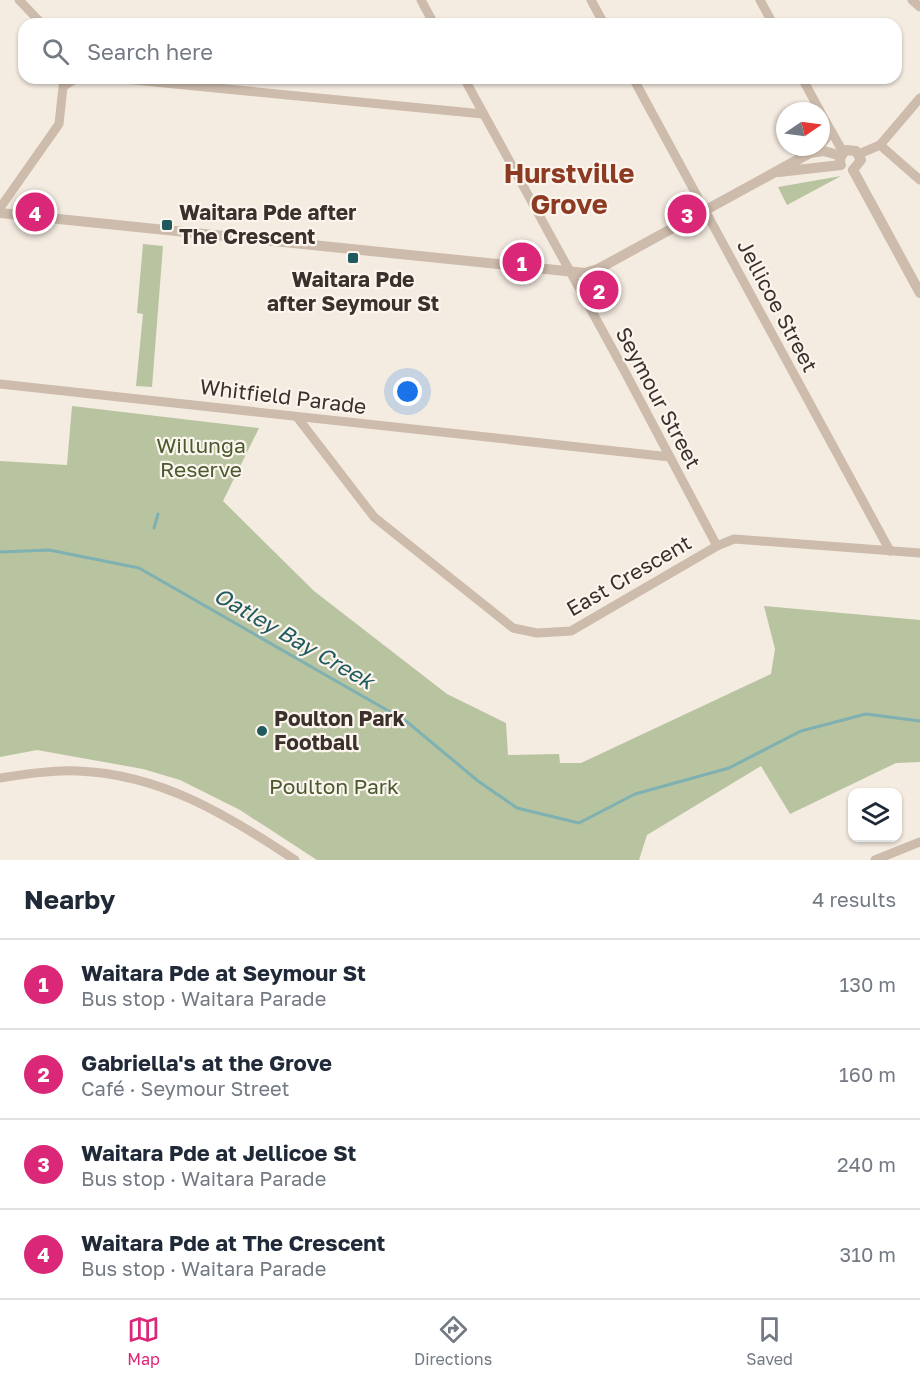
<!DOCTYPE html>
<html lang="en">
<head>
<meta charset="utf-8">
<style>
  :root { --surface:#fff; --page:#f6f6f7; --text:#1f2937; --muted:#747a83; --line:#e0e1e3; --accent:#db2777 }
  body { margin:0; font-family:"Golos Text",sans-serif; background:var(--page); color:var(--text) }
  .controls { position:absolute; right:18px; bottom:18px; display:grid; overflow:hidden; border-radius:12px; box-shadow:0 2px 4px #0004 }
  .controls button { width:54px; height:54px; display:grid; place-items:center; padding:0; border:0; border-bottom:2px solid var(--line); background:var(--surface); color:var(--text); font:30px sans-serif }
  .compass { position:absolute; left:776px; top:102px; width:54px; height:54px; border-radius:50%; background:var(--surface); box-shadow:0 2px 4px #0004; rotate:77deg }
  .you { position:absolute; left:408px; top:392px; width:21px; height:21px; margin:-15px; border:4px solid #fff; border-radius:50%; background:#1a73e8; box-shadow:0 0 0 9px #1a73e833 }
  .badge { display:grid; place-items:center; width:39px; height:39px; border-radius:50%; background:var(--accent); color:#fff; font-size:20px; font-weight:700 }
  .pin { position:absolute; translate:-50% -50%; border:3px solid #fff; box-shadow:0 2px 6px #0006 }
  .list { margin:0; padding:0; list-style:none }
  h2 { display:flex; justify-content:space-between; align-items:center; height:78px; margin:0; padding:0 24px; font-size:26px }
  h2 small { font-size:20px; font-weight:400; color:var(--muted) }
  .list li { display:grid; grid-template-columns:39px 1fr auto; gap:18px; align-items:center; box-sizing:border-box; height:90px; padding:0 24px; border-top:2px solid var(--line) }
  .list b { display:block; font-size:22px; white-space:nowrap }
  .list p { margin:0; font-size:20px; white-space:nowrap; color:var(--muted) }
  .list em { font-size:20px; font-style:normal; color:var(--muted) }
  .icon { flex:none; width:33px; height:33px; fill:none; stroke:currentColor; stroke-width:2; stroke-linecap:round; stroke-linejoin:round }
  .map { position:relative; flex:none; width:920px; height:860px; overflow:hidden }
  .search { position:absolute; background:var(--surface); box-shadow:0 2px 4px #0004; left:18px; right:18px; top:18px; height:66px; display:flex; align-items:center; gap:15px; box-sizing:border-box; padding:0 21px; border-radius:18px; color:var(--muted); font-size:22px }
  .sheet { height:438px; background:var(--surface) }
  nav { display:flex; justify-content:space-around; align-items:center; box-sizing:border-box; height:84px; border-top:2px solid var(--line); background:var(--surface); font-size:16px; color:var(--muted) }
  nav a { display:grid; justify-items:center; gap:3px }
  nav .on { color:var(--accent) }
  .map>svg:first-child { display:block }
</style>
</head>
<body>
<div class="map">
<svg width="920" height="860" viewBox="0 0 920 860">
  <rect width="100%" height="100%" fill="#f4ebe1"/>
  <g fill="#b8c4a0">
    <path d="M841 176 787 205 778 187Z"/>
    <path d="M143 244 163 246 152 387 136 386 143 314 137 313Z"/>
    <path d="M72 406 259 428 223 501 314 591 447 694 506 723 508 755 559 754 560 763H581L771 674 775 649 764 606 920 620V762L896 763 790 814 761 766 647 835 639 860H317L240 810 180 780 143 769 37 750 0 757V461L67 465Z"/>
  </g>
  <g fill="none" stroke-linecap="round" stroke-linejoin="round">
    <g stroke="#7fb0b2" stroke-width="3">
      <path d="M154 528 158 514"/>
      <path d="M0 552 49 550 139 568 406 721 478 781 517 808 579 823 635 794 729 768 801 731 866 714 920 721"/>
    </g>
    <g stroke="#cdbbac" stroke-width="9">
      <path d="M19 0 42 24"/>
      <path d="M421 0 434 24"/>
      <path d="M591 0 604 24"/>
      <path d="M760 0 773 24"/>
      <path d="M912 0 920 7"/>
      <path d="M114 78 483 114"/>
      <path d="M464 78 624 370 717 546"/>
      <path d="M633 78 890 551"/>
      <path d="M802 78 820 111"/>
      <path d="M64 86 77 78"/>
      <path d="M821 113 843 152"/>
      <path d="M880 145 920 180"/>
      <path d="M859 154 880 145 920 98"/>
      <path d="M0 208 59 124 64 78"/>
      <path d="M0 384 670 457"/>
      <path d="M297 417 374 517 513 628 537 633 571 631 717 546 734 539 920 553"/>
      <path d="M0 778C26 774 52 770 78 771 160 774 228 815 295 860"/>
      <path d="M875 860 920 842"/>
    </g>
    <g stroke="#cdbbac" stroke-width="10">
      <path d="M821 144 831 132"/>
      <path d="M840 162 841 156 846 150 856 151 861 160 853 170"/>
      <path d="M853 170 920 293"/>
      <path d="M779 172 841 165"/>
      <path d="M0 213 585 273 598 269 810 153 824 151 841 156"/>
    </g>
  </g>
  <g fill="#1f5a5e" stroke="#fbf5ee" stroke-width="2">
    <rect x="161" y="219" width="12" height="12" rx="3"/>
    <rect x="347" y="252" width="12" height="12" rx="3"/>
    <circle cx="262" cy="731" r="6"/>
  </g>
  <g text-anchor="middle" stroke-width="4.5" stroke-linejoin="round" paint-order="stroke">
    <g font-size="21" font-weight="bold" fill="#3b302b" stroke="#fbf5ee" text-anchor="start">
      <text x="179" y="220">Waitara Pde after<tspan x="179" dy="24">The Crescent</tspan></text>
      <text x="353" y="287" text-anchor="middle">Waitara Pde<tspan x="353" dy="24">after Seymour St</tspan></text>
      <text x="274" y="726">Poulton Park<tspan x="274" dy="24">Football</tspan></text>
    </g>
    <g font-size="21" fill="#3b302b" stroke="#fbf5ee">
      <text transform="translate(777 306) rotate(62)" y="7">Jellicoe Street</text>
      <text transform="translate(283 397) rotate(7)" y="7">Whitfield Parade</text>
      <text transform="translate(658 398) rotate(62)" y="7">Seymour Street</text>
      <text transform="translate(629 576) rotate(-30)" y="7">East Crescent</text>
    </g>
    <g font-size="21" fill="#4a5a2e" stroke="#fbf5ee">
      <text x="201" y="453">Willunga<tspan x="201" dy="24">Reserve</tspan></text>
      <text x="334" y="794">Poulton Park</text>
    </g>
    <g font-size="22" font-style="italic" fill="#1f5a5e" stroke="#fbf5ee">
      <text transform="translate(294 638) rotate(30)" y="8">Oatley Bay Creek</text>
    </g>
    <g font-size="27" font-weight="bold" fill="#8c3b22" stroke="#fbf5ee">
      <text x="569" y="183">Hurstville<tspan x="569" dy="31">Grove</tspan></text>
    </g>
  </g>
</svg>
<div class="controls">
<button><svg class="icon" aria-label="layers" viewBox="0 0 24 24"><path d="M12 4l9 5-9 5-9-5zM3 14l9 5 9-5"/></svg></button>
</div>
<svg class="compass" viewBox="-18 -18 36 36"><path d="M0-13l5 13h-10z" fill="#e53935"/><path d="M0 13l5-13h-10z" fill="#747a83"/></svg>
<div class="you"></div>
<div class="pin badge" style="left:522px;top:262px">1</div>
<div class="pin badge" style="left:599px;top:290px">2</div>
<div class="pin badge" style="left:687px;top:214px">3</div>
<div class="pin badge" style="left:35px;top:212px">4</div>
<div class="search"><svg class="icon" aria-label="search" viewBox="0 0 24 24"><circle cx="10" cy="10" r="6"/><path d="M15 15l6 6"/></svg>Search here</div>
</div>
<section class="sheet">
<h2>Nearby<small>4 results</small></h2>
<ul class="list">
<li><span class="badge">1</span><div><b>Waitara Pde at Seymour St</b><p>Bus stop · Waitara Parade</p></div><em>130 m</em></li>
<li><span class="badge">2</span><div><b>Gabriella's at the Grove</b><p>Café · Seymour Street</p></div><em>160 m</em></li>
<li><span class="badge">3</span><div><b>Waitara Pde at Jellicoe St</b><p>Bus stop · Waitara Parade</p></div><em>240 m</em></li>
<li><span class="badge">4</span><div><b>Waitara Pde at The Crescent</b><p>Bus stop · Waitara Parade</p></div><em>310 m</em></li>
</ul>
</section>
<nav>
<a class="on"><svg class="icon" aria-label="map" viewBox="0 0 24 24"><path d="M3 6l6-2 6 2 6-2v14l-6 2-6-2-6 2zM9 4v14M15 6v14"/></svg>Map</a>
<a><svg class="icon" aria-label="directions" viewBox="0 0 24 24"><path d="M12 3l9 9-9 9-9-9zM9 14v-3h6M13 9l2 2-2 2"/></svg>Directions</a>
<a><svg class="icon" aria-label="saved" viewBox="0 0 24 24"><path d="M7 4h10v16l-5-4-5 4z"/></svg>Saved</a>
</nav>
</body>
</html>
